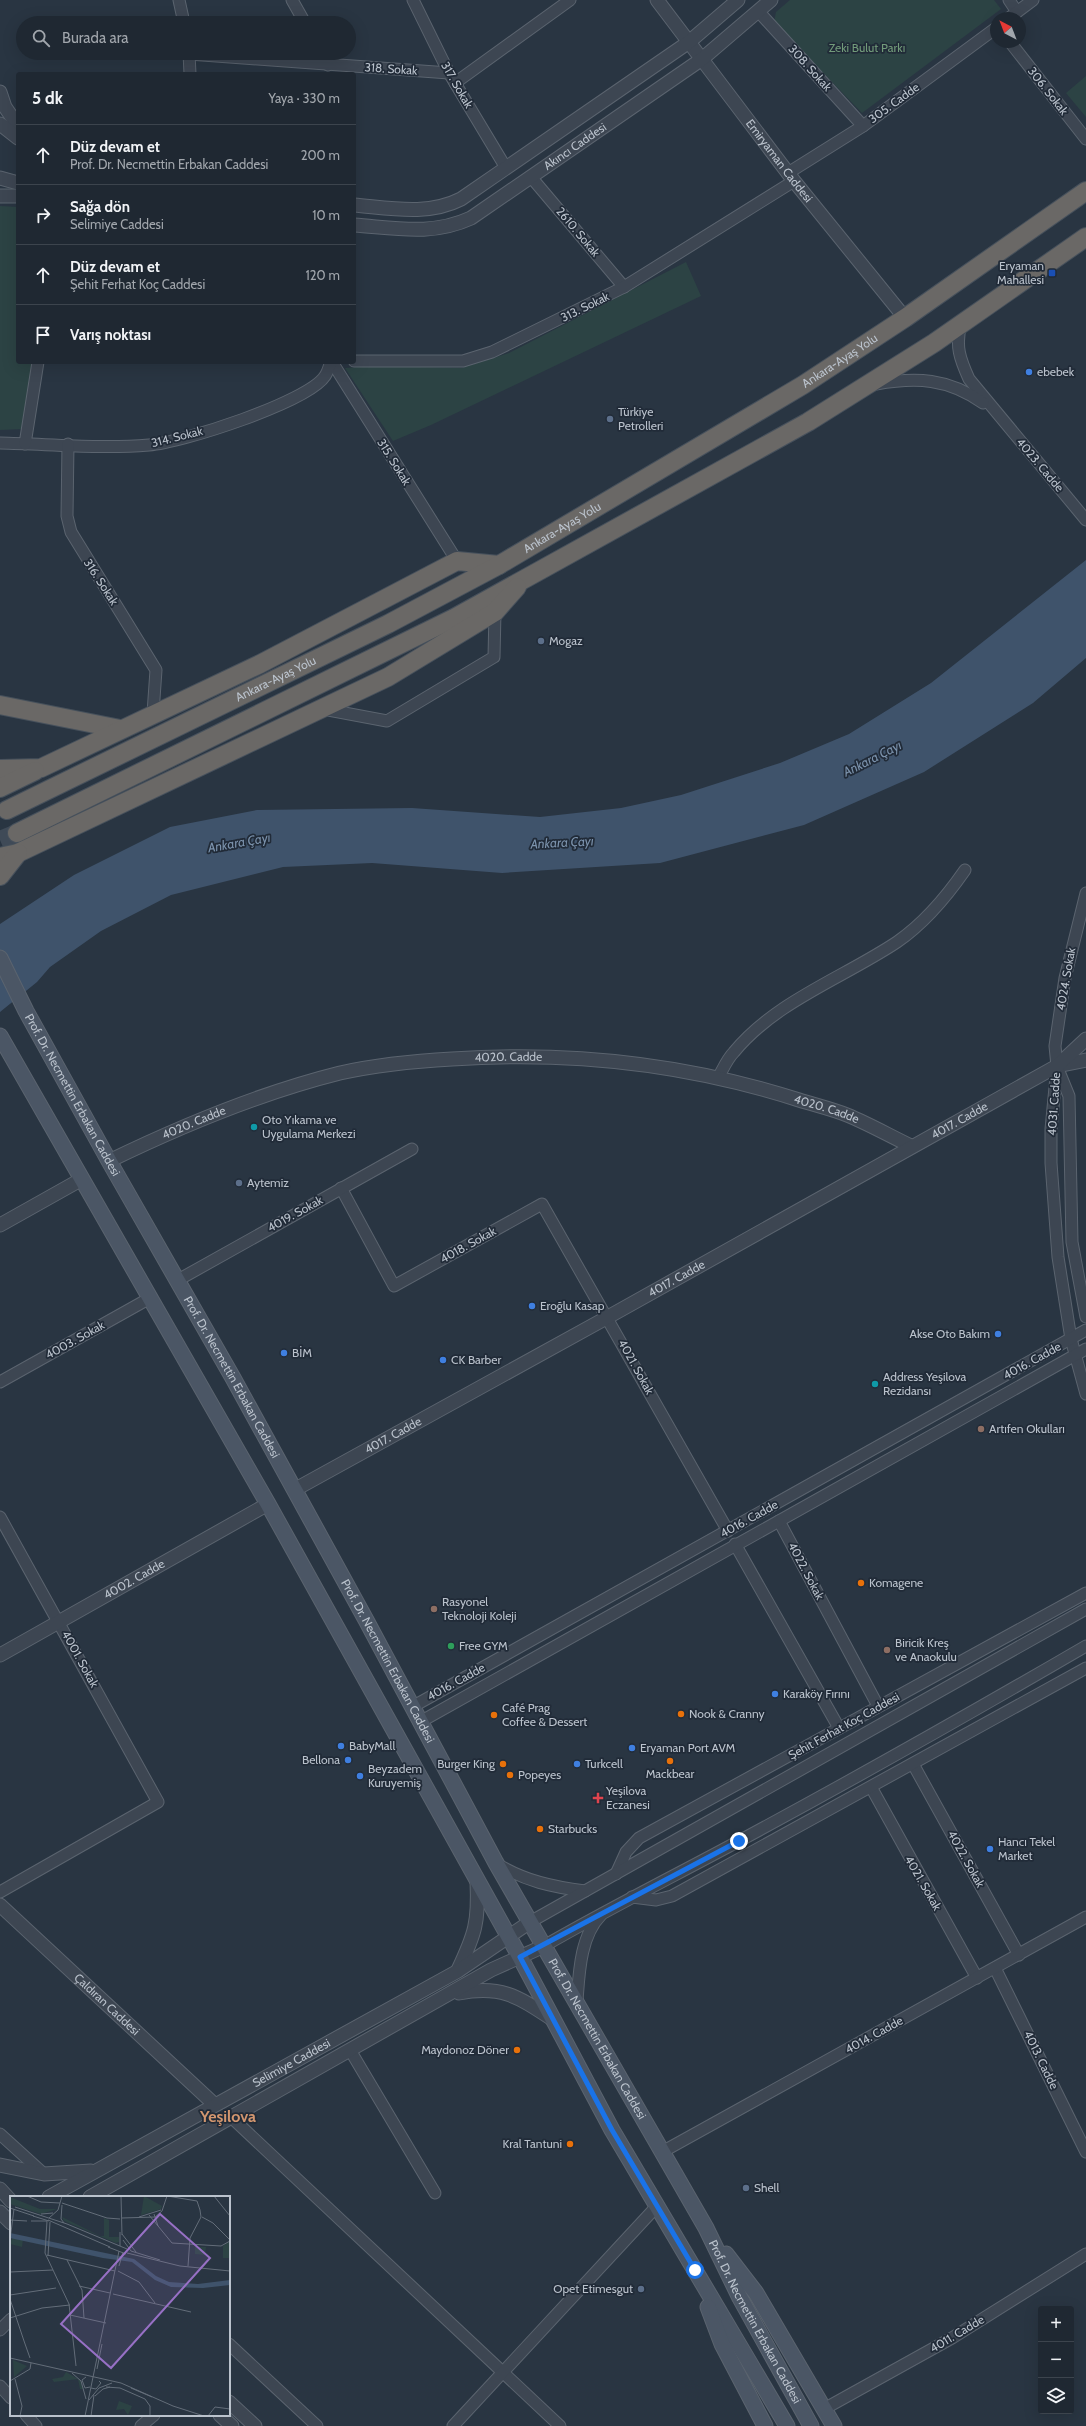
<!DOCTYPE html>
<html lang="tr">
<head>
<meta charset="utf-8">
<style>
  :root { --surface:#1f2832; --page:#27303a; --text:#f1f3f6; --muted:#a1a6ac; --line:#3c444d }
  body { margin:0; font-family:Cabin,sans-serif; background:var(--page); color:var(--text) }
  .controls { position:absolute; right:12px; bottom:12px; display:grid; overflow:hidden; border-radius:4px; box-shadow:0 4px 16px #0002 }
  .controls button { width:36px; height:36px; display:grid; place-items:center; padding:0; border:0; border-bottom:1px solid var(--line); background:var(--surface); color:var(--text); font:20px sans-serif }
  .compass { position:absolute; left:990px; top:12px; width:36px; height:36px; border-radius:50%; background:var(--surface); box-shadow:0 4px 16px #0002; rotate:318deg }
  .stop { position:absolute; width:12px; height:12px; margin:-9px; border:3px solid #1a73e8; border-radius:50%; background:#fff }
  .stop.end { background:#1a73e8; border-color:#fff; box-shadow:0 1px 4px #0008 }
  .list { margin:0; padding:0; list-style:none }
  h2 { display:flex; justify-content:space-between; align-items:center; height:52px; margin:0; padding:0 16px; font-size:17px }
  h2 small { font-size:13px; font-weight:400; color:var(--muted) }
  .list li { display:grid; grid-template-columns:26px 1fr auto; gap:12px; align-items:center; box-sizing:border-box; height:60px; padding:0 16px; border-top:1px solid var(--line) }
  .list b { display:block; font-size:15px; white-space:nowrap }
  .list p { margin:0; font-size:13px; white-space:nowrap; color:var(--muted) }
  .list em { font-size:13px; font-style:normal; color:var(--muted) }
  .icon { flex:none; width:22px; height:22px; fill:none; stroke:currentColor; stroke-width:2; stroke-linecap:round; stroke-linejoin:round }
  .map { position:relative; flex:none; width:1086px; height:2426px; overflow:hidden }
  .search { position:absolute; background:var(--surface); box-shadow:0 4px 16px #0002; left:16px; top:16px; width:340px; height:44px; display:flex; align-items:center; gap:10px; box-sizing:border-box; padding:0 14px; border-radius:22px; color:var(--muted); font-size:15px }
  .panel { position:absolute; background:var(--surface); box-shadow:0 4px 16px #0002; left:16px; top:72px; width:340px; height:292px; border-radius:4px }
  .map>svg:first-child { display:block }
</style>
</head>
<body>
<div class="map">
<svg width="1086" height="2426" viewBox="0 0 1086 2426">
  <rect width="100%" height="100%" fill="#293542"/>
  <g fill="#2c4344">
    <path d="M790 0H994L1001 9 862 113 774 22 776 12Z"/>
    <path d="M1086 76V117L1066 93Z"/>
    <path d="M0 206 18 207V362H33L23 429 0 430Z"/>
    <path d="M686 262 701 296 431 425 393 441 345 368 375 366 462 368 509 353Z"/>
  </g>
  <path fill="#3f536b" d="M1086 560V658L1033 703 924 772 804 825 660 863 502 873 372 863 283 867 171 895 101 931 50 967 37 982 0 1012V924L74 875 170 827 257 810 412 808 540 817 621 808 681 795 780 763 849 734 931 683Z"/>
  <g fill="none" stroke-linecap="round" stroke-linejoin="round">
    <path stroke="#3f4a57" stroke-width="18" stroke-dasharray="18 9" stroke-linecap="butt" d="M0 840 17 833"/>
    <g stroke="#5b646f" stroke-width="13">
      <g id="minor">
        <path d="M179 0 184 23"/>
        <path d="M292 0 305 23"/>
        <path d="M413 0 449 73 506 168"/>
        <path d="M1009 0 1017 12"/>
        <path d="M758 11 863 126"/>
        <path d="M1009 18 1033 0"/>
        <path d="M1010 42 1086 139"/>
        <path d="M189 53 190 74"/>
        <path d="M321 53 328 65"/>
        <path d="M189 54 449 73"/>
        <path d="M455 83 570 0"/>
        <path d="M788 173 863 126 996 28"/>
        <path d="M531 177 624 287"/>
        <path d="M961 324C955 346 960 359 969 379L1086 520"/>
        <path d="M354 361H463L492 352 624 287 794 181"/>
        <path d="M332 362 457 561"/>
        <path d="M876 384C916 377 948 378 983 403"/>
        <path d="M0 443C49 444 100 449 149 445 181 443 308 402 325 376 328 372 329 366 331 362"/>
        <path d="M25 444 38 362"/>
        <path d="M68 444 67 516 71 532 156 670 153 713"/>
        <path d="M323 709 387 721 494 657 495 612"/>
        <path d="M1086 893 1065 978 1055 1046 1057 1066 1051 1129V1163L1058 1257 1071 1339 1086 1394"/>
        <path d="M1058 1069 1069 1096 1072 1242 1086 1317"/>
        <path d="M718 1078C723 1069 727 1059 734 1052 776 1001 843 978 897 942 923 924 947 896 965 870"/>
        <path d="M341 1188 394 1286 542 1204 728 1531"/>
        <path d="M178 1280 412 1149"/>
        <path d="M0 1382 150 1298"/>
        <path d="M0 1517 158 1802 0 1892"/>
        <path d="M779 1521 878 1706"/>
        <path d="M735 1544 839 1728"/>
        <path d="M412 1707 1086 1330"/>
        <path d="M420 1722 1086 1349"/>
        <path d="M913 1764 1019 1955"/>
        <path d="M871 1787 977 1978"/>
        <path d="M497 1864C525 1881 553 1887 585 1891"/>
        <path d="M616 1874 626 1852 639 1838 1086 1593"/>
        <path d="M632 1897 656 1900 672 1896 1086 1668"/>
        <path d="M530 1922 1086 1609"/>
        <path d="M544 1946C608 1909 674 1876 739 1841 856 1778 971 1713 1086 1646"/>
        <path d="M995 1968 1086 2152"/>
        <path d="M577 2001C579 1974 580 1936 601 1915"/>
        <path d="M350 2050 435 2193"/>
        <path d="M231 2117 560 2426"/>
        <path d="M0 2134 44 2174"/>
        <path d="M662 2152 1086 1917"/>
        <path d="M0 2330 11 2319"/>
        <path d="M229 2344 317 2426"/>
        <path d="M0 2386 11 2398"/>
        <path d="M824 2409 952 2338 1086 2254"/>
        <path d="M26 2415 36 2426"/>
        <path d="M141 2426 154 2415"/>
        <path d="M453 2426 657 2206"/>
      </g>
    </g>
    <g stroke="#5b646f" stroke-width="15">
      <g id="tertiary">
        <path id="s1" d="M657 0 794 181 905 318"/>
        <path d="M0 92 5 107 18 126"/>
        <path d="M0 124 18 138"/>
        <path d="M0 178 18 183"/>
        <path d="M0 196H18"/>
        <path d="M354 205C390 208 428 216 461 199L689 42 738 0"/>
        <path id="s2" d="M354 225C396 228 432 236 471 218L702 59 771 0"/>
        <path d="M1057 1066 1086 1060"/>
        <path id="s3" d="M109 1161C183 1125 260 1093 340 1073 376 1065 415 1061 452 1059 570 1051 687 1064 799 1100 815 1105 832 1109 847 1115 869 1124 890 1136 911 1146"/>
        <path d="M0 1225 82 1179"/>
        <path id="s4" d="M294 1490 608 1317 1057 1066 1086 1039"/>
        <path id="s5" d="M0 1655 268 1504"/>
        <path id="s6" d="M0 1905 214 2104"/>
        <path d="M458 1970C475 1934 479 1922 477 1882"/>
        <path d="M459 1993C501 1985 517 1996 552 2019"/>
        <path d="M0 2165 44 2174 91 2171"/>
        <path d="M0 2189 11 2201"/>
        <path id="s7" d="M49 2197 458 1971 530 1922"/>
        <path d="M90 2197 491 1970 544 1946"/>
        <path d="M0 2212 11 2223"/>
        <path d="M229 2402 255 2426"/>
        <path d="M220 2415 232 2426"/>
      </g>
    </g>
    <g stroke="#5b646f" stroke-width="17">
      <g id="secondary">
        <path id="s8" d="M0 958 26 1011 109 1161 233 1378 366 1620 496 1863 706 2228 740 2298 811 2426"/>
        <path d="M0 1036 268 1504 520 1957 612 2130 787 2426"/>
        <path d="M726 2254 756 2293 834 2426"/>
        <path d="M708 2307 722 2344 765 2426"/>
      </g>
    </g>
    <g stroke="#47515c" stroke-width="20">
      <g id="trunk">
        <path d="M0 705 120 729"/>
        <path d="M0 769 41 768 260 664 457 561 499 565"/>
        <path d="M0 788 35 771"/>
        <path id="s9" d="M7 810 388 624 499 565 803 385 905 318 1086 191"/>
        <path d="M17 833 454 618 808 422 934 343 1086 237"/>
        <path d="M0 857 18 853 388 677 495 612 517 587"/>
        <path d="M0 876 18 853"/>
      </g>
    </g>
    <use href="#minor" stroke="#3d4652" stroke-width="11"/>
    <use href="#tertiary" stroke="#3d4652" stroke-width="13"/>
    <use href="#secondary" stroke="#4b5665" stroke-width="15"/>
    <use href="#trunk" stroke="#6a6866" stroke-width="18"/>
  </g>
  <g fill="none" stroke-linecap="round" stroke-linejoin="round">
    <path stroke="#1a73e8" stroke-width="5" d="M695 2270 612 2130 520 1957 739 1841"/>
  </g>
  <rect fill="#1a4fb4" stroke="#212b38" stroke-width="1.5" x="1048" y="269" width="8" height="8" rx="2"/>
  <g fill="#3f7fe0" stroke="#212b38" stroke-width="1.5">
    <circle cx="1029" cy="372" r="4"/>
    <circle cx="532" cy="1306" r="4"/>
    <circle cx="998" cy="1334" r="4"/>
    <circle cx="284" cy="1353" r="4"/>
    <circle cx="443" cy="1360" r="4"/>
    <circle cx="775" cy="1694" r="4"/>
    <circle cx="341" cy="1746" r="4"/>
    <circle cx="632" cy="1748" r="4"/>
    <circle cx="348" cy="1760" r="4"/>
    <circle cx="577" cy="1764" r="4"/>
    <circle cx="360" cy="1776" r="4"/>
    <circle cx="990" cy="1849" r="4"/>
  </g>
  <g fill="#5c6f8a" stroke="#212b38" stroke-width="1.5">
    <circle cx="610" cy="419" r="4"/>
    <circle cx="541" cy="641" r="4"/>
    <circle cx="239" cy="1183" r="4"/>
    <circle cx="746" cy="2188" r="4"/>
    <circle cx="641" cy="2289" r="4"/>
  </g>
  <g fill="#0f9aa8" stroke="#212b38" stroke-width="1.5">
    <circle cx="254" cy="1127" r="4"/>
    <circle cx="875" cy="1384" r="4"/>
  </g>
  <g fill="#8d6e63" stroke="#212b38" stroke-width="1.5">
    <circle cx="981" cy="1429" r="4"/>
    <circle cx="434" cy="1609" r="4"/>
    <circle cx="887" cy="1650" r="4"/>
  </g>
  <g fill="#e8710a" stroke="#212b38" stroke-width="1.5">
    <circle cx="861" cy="1583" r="4"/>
    <circle cx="681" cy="1714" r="4"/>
    <circle cx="494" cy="1715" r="4"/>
    <circle cx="670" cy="1761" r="4"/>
    <circle cx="503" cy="1764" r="4"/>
    <circle cx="510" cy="1775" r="4"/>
    <circle cx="540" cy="1829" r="4"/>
    <circle cx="517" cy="2050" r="4"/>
    <circle cx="570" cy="2144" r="4"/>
  </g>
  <circle fill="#2e9e5b" stroke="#212b38" stroke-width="1.5" cx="451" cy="1646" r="4"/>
  <path fill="#e0444e" stroke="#212b38" stroke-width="1.5" d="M596 1792h4v4h4v4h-4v4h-4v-4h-4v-4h4z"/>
  <g text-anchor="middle" stroke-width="3.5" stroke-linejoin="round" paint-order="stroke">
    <g font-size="12" fill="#729b7a" stroke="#212b38">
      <text x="867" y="52">Zeki Bulut Parkı</text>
    </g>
    <g font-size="12" fill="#bac2cc" stroke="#212b38">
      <text transform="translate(810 68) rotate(48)" y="4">308. Sokak</text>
      <text transform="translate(391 69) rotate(4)" y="4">318. Sokak</text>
      <text transform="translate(457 85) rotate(60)" y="4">317. Sokak</text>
      <text transform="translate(1048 91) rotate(52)" y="4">306. Sokak</text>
      <text transform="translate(894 103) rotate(-36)" y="4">305. Cadde</text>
      <text dy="4" stroke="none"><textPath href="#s2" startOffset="245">Akıncı Caddesi</textPath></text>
      <text dy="4" stroke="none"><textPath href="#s1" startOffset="202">Emiryaman Caddesi</textPath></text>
      <text transform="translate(578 232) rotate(50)" y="4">2610. Sokak</text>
      <text transform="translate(585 307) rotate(-26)" y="4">313. Sokak</text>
      <text dy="4" stroke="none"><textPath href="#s9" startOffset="947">Ankara-Ayaş Yolu</textPath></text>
      <text transform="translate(177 437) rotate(-14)" y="4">314. Sokak</text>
      <text transform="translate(394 462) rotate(58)" y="4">315. Sokak</text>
      <text transform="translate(1040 465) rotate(50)" y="4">4023. Cadde</text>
      <text dy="4" stroke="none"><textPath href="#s9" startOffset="623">Ankara-Ayaş Yolu</textPath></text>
      <text transform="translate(101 582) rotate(57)" y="4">316. Sokak</text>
      <text dy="4" stroke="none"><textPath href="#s9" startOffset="299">Ankara-Ayaş Yolu</textPath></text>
      <text transform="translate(1066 979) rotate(-80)" y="4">4024. Sokak</text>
      <text dy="4" stroke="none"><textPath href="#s3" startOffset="417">4020. Cadde</textPath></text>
      <text dy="4" stroke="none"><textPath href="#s8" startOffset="155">Prof. Dr. Necmettin Erbakan Caddesi</textPath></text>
      <text transform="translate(1054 1104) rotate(-86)" y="4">4031. Cadde</text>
      <text dy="4" stroke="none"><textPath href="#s3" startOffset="741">4020. Cadde</textPath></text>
      <text dy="4" stroke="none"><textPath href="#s4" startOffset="761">4017. Cadde</textPath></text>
      <text dy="4" stroke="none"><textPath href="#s3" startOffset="93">4020. Cadde</textPath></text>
      <text transform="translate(295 1214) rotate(-29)" y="4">4019. Sokak</text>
      <text transform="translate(468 1245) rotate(-29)" y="4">4018. Sokak</text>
      <text dy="4" stroke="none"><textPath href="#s4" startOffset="437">4017. Cadde</textPath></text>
      <text transform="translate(75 1340) rotate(-29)" y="4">4003. Sokak</text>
      <text transform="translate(1032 1361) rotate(-29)" y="4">4016. Cadde</text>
      <text transform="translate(636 1367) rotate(61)" y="4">4021. Sokak</text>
      <text dy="4" stroke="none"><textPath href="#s8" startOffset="479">Prof. Dr. Necmettin Erbakan Caddesi</textPath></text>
      <text dy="4" stroke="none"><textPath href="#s4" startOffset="113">4017. Cadde</textPath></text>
      <text transform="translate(749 1519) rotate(-29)" y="4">4016. Cadde</text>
      <text transform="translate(806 1571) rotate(62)" y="4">4022. Sokak</text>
      <text dy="4" stroke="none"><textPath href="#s5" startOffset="154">4002. Cadde</textPath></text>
      <text transform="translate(80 1659) rotate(61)" y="4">4001. Sokak</text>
      <text dy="4" stroke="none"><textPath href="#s8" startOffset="803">Prof. Dr. Necmettin Erbakan Caddesi</textPath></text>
      <text transform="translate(456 1682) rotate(-29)" y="4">4016. Cadde</text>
      <text transform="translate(844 1726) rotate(-29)" y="4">Şehit Ferhat Koç Caddesi</text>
      <text transform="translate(966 1859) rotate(61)" y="4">4022. Sokak</text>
      <text transform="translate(923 1883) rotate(60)" y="4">4021. Sokak</text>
      <text dy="4" stroke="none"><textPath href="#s6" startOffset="146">Çaldıran Caddesi</textPath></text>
      <text transform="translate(874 2035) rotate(-29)" y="4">4014. Cadde</text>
      <text dy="4" stroke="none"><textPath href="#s8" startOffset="1235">Prof. Dr. Necmettin Erbakan Caddesi</textPath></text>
      <text transform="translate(1041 2060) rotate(64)" y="4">4013. Cadde</text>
      <text dy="4" stroke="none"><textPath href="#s7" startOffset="277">Selimiye Caddesi</textPath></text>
      <text dy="4" stroke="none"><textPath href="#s8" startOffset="1559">Prof. Dr. Necmettin Erbakan Caddesi</textPath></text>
      <text transform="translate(957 2334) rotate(-31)" y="4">4011. Cadde</text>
    </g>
    <g font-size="12" fill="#bac2cc" stroke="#212b38" text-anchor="start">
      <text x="1044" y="270" text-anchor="end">Eryaman<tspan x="1044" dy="14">Mahallesi</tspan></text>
      <text x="1037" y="376">ebebek</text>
      <text x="618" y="416">Türkiye<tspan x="618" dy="14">Petrolleri</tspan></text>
      <text x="549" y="645">Mogaz</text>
      <text x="262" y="1124">Oto Yıkama ve<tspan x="262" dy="14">Uygulama Merkezi</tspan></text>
      <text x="247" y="1187">Aytemiz</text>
      <text x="540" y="1310">Eroğlu Kasap</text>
      <text x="990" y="1338" text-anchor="end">Akse Oto Bakım</text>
      <text x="292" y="1357">BİM</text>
      <text x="451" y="1364">CK Barber</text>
      <text x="883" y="1381">Address Yeşilova<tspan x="883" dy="14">Rezidansı</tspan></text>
      <text x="989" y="1433">Artıfen Okulları</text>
      <text x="869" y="1587">Komagene</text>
      <text x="442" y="1606">Rasyonel<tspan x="442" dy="14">Teknoloji Koleji</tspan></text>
      <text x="895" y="1647">Biricik Kreş<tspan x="895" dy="14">ve Anaokulu</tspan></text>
      <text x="459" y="1650">Free GYM</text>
      <text x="783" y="1698">Karaköy Fırını</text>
      <text x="502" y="1712">Café Prag<tspan x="502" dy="14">Coffee &amp; Dessert</tspan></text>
      <text x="689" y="1718">Nook &amp; Cranny</text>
      <text x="349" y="1750">BabyMall</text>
      <text x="640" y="1752">Eryaman Port AVM</text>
      <text x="340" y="1764" text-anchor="end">Bellona</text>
      <text x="495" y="1768" text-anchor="end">Burger King</text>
      <text x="585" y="1768">Turkcell</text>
      <text x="368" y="1773">Beyzadem<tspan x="368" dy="14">Kuruyemiş</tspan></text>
      <text x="670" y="1778" text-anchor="middle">Mackbear</text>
      <text x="518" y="1779">Popeyes</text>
      <text x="606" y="1795">Yeşilova<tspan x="606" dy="14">Eczanesi</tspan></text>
      <text x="548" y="1833">Starbucks</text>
      <text x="998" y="1846">Hancı Tekel<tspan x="998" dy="14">Market</tspan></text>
      <text x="509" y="2054" text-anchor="end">Maydonoz Döner</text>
      <text x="562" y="2148" text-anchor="end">Kral Tantuni</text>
      <text x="754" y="2192">Shell</text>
      <text x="633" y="2293" text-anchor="end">Opet Etimesgut</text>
    </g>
    <g font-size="13" font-style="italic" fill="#7c93ad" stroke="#212b38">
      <text transform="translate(872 758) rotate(-27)" y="5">Ankara Çayı</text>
      <text transform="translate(239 842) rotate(-10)" y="5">Ankara Çayı</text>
      <text transform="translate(562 842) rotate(-3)" y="5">Ankara Çayı</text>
    </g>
    <g font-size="16" font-weight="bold" fill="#d2966f" stroke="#212b38">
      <text x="228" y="2122">Yeşilova</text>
    </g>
  </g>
  <g transform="translate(10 2196)">
    <rect width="220" height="220" fill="#293542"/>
    <path d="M134 0 152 10 151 13 131 19ZM0 1 30 13H47L31 18 0 8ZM52 21 90 40H94V22L99 24V41H109V46L106 47 54 25ZM2 42 13 43 12 51 0 48ZM220 45V62H213V50ZM185 51H196L195 59 185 58ZM3 164 17 170 4 181ZM56 176 70 184 73 193H70L68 183 44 186 42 183 53 181ZM109 205 122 210 118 219 114 213 106 214Z" fill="#2c4344"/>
    <path d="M0 37 124 63 146 80 159 86 188 88 220 84V89L193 92 161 91 145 84 122 66 93 62 0 42Z" fill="#3f536b"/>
    <path fill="none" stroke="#636d79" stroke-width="1" d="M17 0 31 6 50 7M111 0 112 39M157 0 187 5 190 14 191 21 180 42 178 70M204 0 220 20M52 7 97 22 110 23M52 9 51 23 54 27M5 11 57 28 117 53M0 12 24 20M31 18 43 17M144 18 148 30M139 19 162 47 211 50 220 45M23 20 39 25M129 21 151 14M192 21 203 27 220 44M39 22 48 14 52 0M112 22 145 21 152 15 157 0M0 24 17 25M38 24 100 51M21 25H37M37 25 35 57 59 108 66 170M112 38 126 56M0 44 4 13M113 44 121 55 150 64M110 50V36M98 51 116 58M117 57 170 70 220 75M37 59 105 75M38 60 40 26M57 64 72 94 74 122M109 70 113 56M108 75 129 86 145 107M0 76 43 74M69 90 100 97M103 98 181 116M0 99 46 92M0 103 14 145M60 119 96 127M0 122 32 112 60 109M14 145 20 162M0 162 111 187 163 210 194 220M87 173 92 148M62 177 71 185 76 203M76 181 72 184 75 192 80 191M5 183 12 210 10 220M0 185 20 173 21 167M96 191 110 192 135 203 140 210V220M81 192 86 193 91 187 89 185M121 192 142 201M85 200 93 193 100 191M79 204 89 192 102 187M75 220 109 55M81 220 84 199M198 220 205 211 220 213"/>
    <path fill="#9770c5" fill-opacity="0.15" stroke="#9770c5" stroke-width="2" d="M150 18 200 62 101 172 51 128Z"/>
    <rect width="220" height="220" fill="none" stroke="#bac2cc" stroke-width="2"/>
  </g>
</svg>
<div class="controls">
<button>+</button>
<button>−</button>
<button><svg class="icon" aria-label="layers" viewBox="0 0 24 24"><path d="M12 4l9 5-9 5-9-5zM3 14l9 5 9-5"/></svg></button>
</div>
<svg class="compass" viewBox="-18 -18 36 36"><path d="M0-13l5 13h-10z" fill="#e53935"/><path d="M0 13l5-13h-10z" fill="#a1a6ac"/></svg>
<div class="stop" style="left:695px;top:2270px"></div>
<div class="stop end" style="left:739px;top:1841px"></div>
<div class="search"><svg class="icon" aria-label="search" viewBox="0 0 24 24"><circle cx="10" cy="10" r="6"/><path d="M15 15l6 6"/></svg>Burada ara</div>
<section class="panel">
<h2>5 dk<small>Yaya · 330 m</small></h2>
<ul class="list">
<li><svg class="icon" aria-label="ahead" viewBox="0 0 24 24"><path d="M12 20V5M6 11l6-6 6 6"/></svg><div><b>Düz devam et</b><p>Prof. Dr. Necmettin Erbakan Caddesi</p></div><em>200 m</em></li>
<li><svg class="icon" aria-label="right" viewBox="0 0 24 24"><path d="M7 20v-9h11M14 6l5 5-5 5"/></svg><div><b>Sağa dön</b><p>Selimiye Caddesi</p></div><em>10 m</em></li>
<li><svg class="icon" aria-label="ahead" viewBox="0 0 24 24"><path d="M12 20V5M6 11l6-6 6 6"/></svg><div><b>Düz devam et</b><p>Şehit Ferhat Koç Caddesi</p></div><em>120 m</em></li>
<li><svg class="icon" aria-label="arrive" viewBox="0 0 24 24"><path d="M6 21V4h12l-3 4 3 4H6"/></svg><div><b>Varış noktası</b></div></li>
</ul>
</section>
</div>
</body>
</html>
